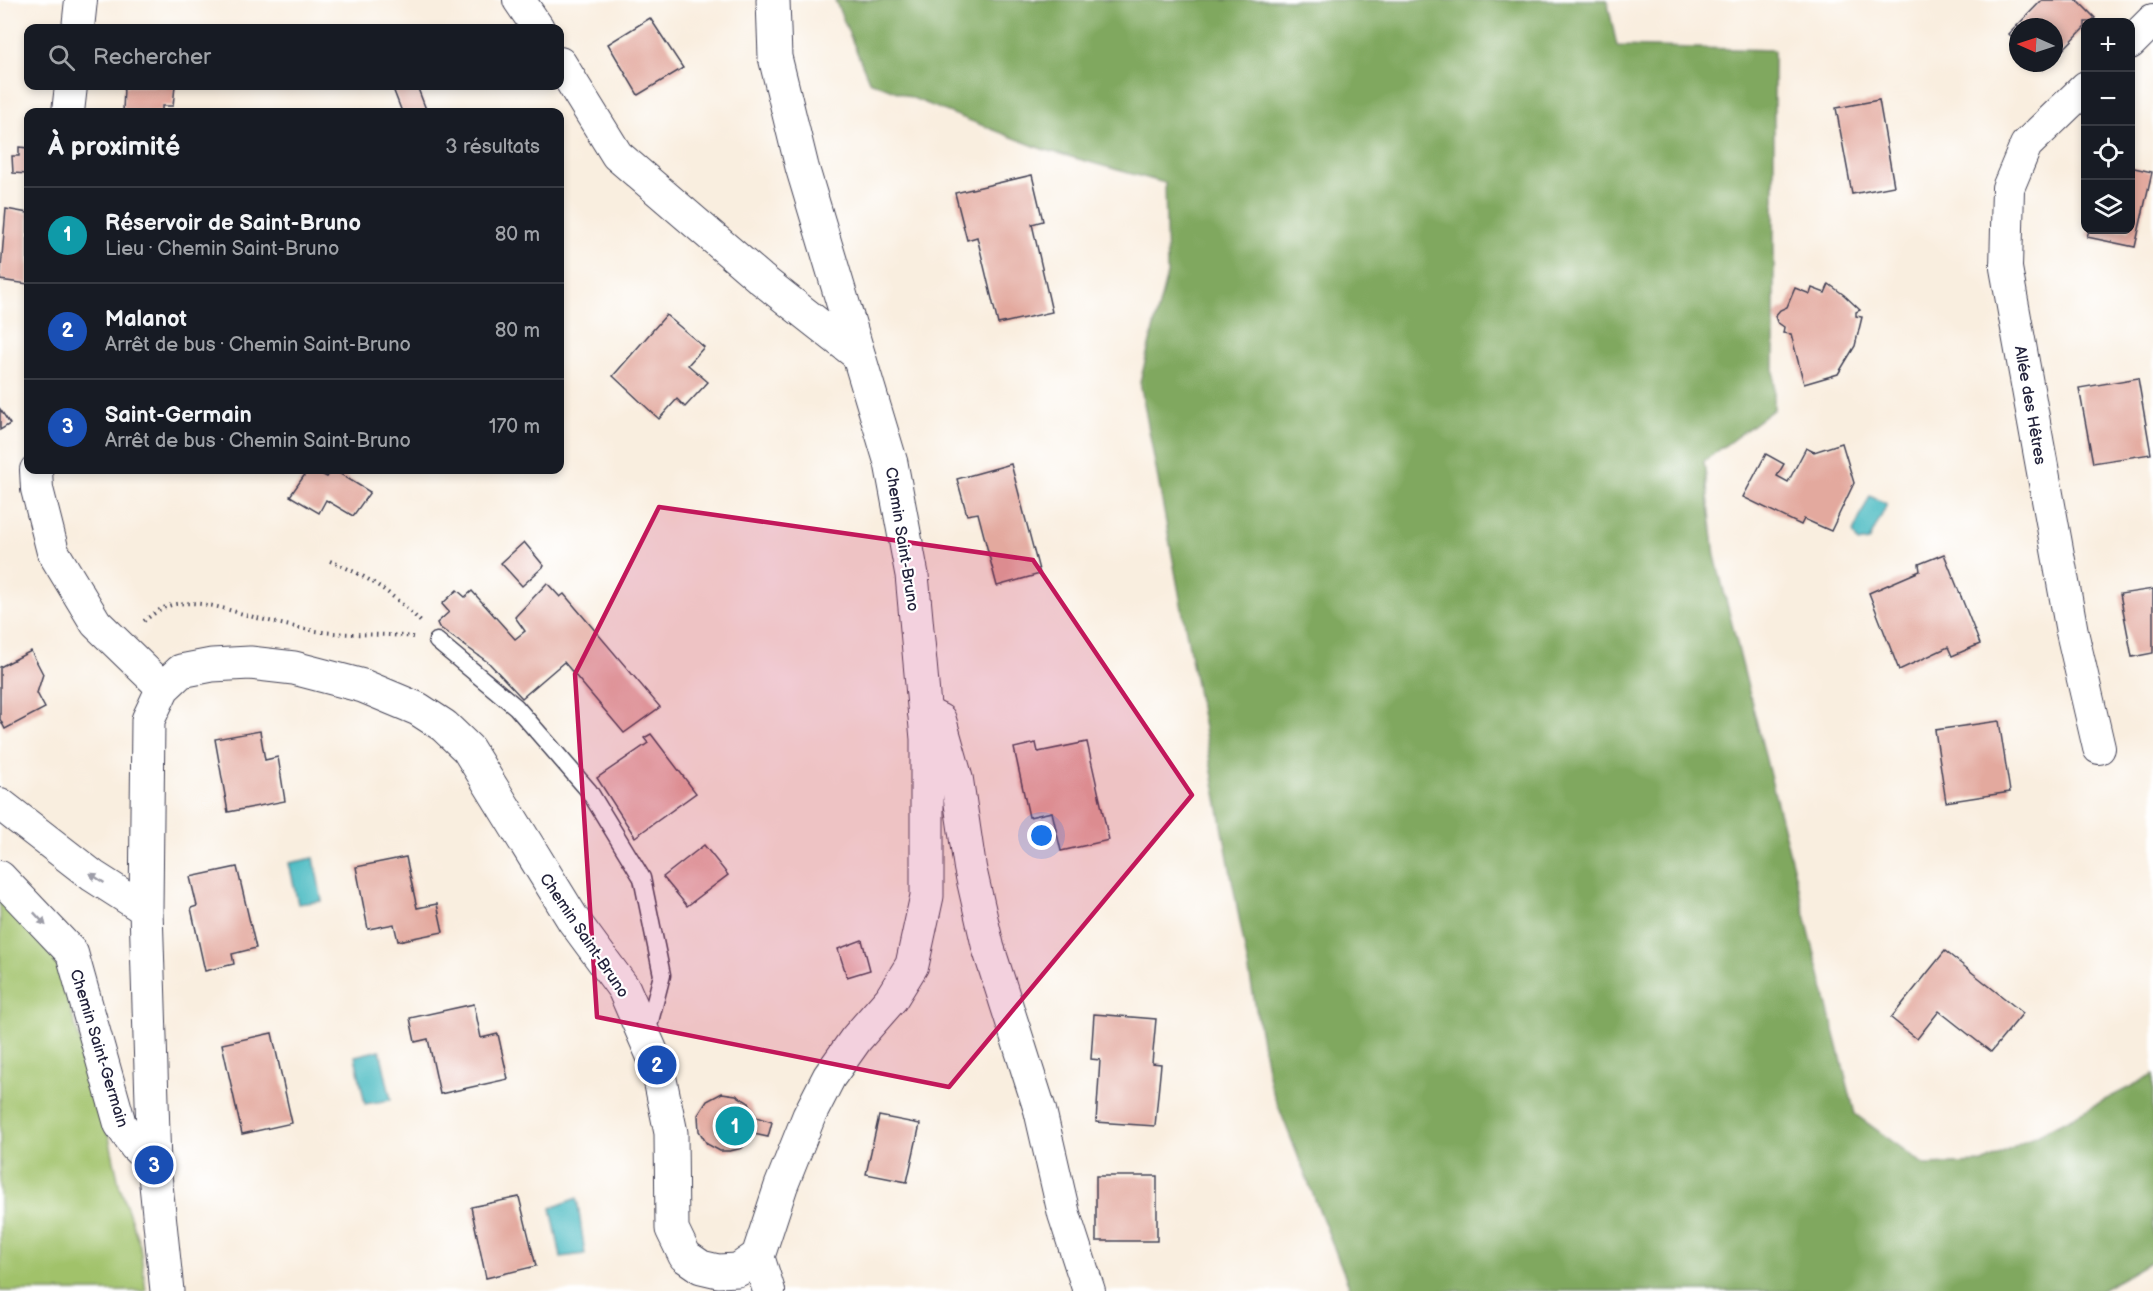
<!DOCTYPE html>
<html lang="fr">
<head>
<meta charset="utf-8">
<style>
  :root { --surface:#171b24; --page:#20242c; --text:#f1f3f6; --muted:#9ea1a6; --line:#363941; --accent:#db2777 }
  body { margin:0; font-family:"Balsamiq Sans",sans-serif; background:var(--page); color:var(--text) }
  .controls { position:absolute; right:18px; top:18px; display:grid; overflow:hidden; border-radius:12px; box-shadow:0 3px 9px #0003 }
  .controls button { width:54px; height:54px; display:grid; place-items:center; padding:0; border:0; border-bottom:2px solid var(--line); background:var(--surface); color:var(--text); font:30px sans-serif }
  .compass { position:absolute; left:2009px; top:18px; width:54px; height:54px; border-radius:50%; background:var(--surface); box-shadow:0 3px 9px #0003; rotate:273deg }
  .you { position:absolute; left:1042px; top:836px; width:21px; height:21px; margin:-15px; border:4px solid #fff; border-radius:50%; background:#1a73e8; box-shadow:0 0 0 9px #1a73e833 }
  .badge { display:grid; place-items:center; width:39px; height:39px; border-radius:50%; background:var(--accent); color:#fff; font-size:20px; font-weight:700 }
  .pin { position:absolute; translate:-50% -50%; border:3px solid #fff; box-shadow:0 2px 6px #0006 }
  .list { margin:0; padding:0; list-style:none }
  h2 { display:flex; justify-content:space-between; align-items:center; height:78px; margin:0; padding:0 24px; font-size:26px }
  h2 small { font-size:20px; font-weight:400; color:var(--muted) }
  .list li { display:grid; grid-template-columns:39px 1fr auto; gap:18px; align-items:center; box-sizing:border-box; height:96px; padding:0 24px; border-top:2px solid var(--line) }
  .list b { display:block; font-size:22px; white-space:nowrap }
  .list p { margin:0; font-size:20px; white-space:nowrap; color:var(--muted) }
  .list em { font-size:20px; font-style:normal; color:var(--muted) }
  .icon { flex:none; width:33px; height:33px; fill:none; stroke:currentColor; stroke-width:2; stroke-linecap:round; stroke-linejoin:round }
  .map { position:relative; flex:none; width:2153px; height:1291px; overflow:hidden }
  .search { position:absolute; background:var(--surface); box-shadow:0 3px 9px #0003; left:24px; top:24px; width:540px; height:66px; display:flex; align-items:center; gap:15px; box-sizing:border-box; padding:0 21px; border-radius:12px; color:var(--muted); font-size:22px }
  .panel { position:absolute; background:var(--surface); box-shadow:0 3px 9px #0003; left:24px; top:108px; width:540px; height:366px; border-radius:12px }
  .map>svg:first-child { display:block }
</style>
</head>
<body>
<div class="map">
<svg width="2153" height="1291" viewBox="0 0 2153 1291">
  <rect width="100%" height="100%" fill="#fff"/>
  <filter id="ink" filterUnits="userSpaceOnUse"><feTurbulence type="fractalNoise" baseFrequency=".0167" numOctaves="2"/><feDisplacementMap in="SourceGraphic" scale="12" xChannelSelector="R" yChannelSelector="G"/><feConvolveMatrix kernelMatrix="1 2 1 2 8 2 1 2 1" color-interpolation-filters="sRGB"/></filter>
  <filter id="wash" filterUnits="userSpaceOnUse"><feTurbulence type="fractalNoise" baseFrequency=".008" numOctaves="4" result="noise"/><feDisplacementMap in="SourceGraphic" scale="24" xChannelSelector="R" yChannelSelector="G"/><feGaussianBlur stdDeviation="1.35" result="paint"/><feColorMatrix in="noise" values="0 0 0 0 0 0 0 0 0 0 0 0 0 0 0 0 0 1.4 0 .05"/><feComposite in="paint" operator="in"/></filter>
  <g filter="url(#wash)">
    <rect width="100%" height="100%" fill="#f9eedf"/>
    <path fill="#a1c26b" stroke="#627253" stroke-width="1.5" d="M0 898 53 951 109 1137 119 1184 140 1246 146 1291H0Z"/>
    <path fill="#80a85f" stroke="#51654d" stroke-width="1.5" d="M835 0H1607L1617 46 1774 50V409L1704 461 1715 556 1855 1114 1925 1165 1983 1163 2153 1075V1260L2100 1291H1351L1270 1085 1140 382 1167 274 1165 183 1042 149 869 81Z"/>
    <g fill="#4cbbc2" stroke="#376e7e" stroke-width="1.5">
      <path d="M1870 496 1887 504 1869 541 1858 543 1853 532Z"/>
      <path d="M314 858 322 901 298 904 289 863Z"/>
      <path d="M380 1050 391 1100 365 1104 355 1056Z"/>
      <path d="M577 1198 585 1254 561 1257 551 1208Z"/>
    </g>
    <g id="blocks">
      <g fill="#e3a99e">
        <path d="M2042 0H2077L2095 18 2090 22H2085V27L2054 59V27H2018V43L2009 34Z"/>
        <path d="M650 18 683 68 638 95 608 44Z"/>
        <path d="M2037 63H2050L2043 70Z"/>
        <path d="M124 86H175L173 106H162V112H123Z"/>
        <path d="M392 86H417L427 112H402Z"/>
        <path d="M1879 100 1894 186 1852 194 1836 108Z"/>
        <path d="M19 147 28 148V174L13 173 12 156H19Z"/>
        <path d="M2130 167 2152 172 2135 247 2087 237 2089 230H2130Z"/>
        <path d="M1032 175 1043 221 1032 224 1052 312 998 324 977 237 967 240 955 193Z"/>
        <path d="M6 209 28 213V284L0 280Z"/>
        <path d="M1829 284 1844 295 1860 310 1856 312V316L1862 317 1855 346 1838 374 1804 384 1791 334 1783 333 1784 327 1777 322 1775 316 1780 310 1787 307 1795 288 1810 294 1812 288 1825 293Z"/>
        <path d="M666 315 704 347 688 365 708 382 685 407 677 399 659 419 613 376Z"/>
        <path d="M2138 378 2151 454 2093 463 2079 388Z"/>
        <path d="M0 409 10 424 0 430Z"/>
        <path d="M1842 443 1854 483 1831 531 1804 519 1801 525 1743 497 1766 454 1784 464 1777 476 1788 482 1806 448 1814 452Z"/>
        <path d="M1011 464 1040 574 997 586 978 513 967 515 957 479Z"/>
        <path d="M308 470H313L327 477 332 470H334L370 492 353 516 326 500 319 513 290 496Z"/>
        <path d="M524 542 544 566 522 586 501 563Z"/>
        <path d="M1944 554 1980 644 1952 656 1948 647 1899 670 1869 593 1920 571 1919 564Z"/>
        <path d="M547 583 560 597 564 594 660 707 624 733 564 662 522 698 489 663 439 627 437 623 449 612 442 604 457 590 465 597 472 591 515 639 525 631 515 617Z"/>
        <path d="M2153 589V653L2132 657 2120 594Z"/>
        <path d="M31 651 43 674 37 693 45 708 5 729 0 719V667Z"/>
        <path d="M1999 721 2010 792 1946 802 1935 730Z"/>
        <path d="M260 731 265 760 278 757 285 801 228 812 215 739Z"/>
        <path d="M651 734 696 793 635 837 597 778 648 743 644 738Z"/>
        <path d="M1087 742 1109 840 1061 851 1052 812 1029 817 1014 748 1036 743 1038 752Z"/>
        <path d="M704 845 728 875 687 906 663 877Z"/>
        <path d="M406 857 417 908 437 904 443 932 398 941 394 924 368 929 356 867Z"/>
        <path d="M237 867 256 948 232 954 234 964 205 971 191 908 197 906 190 877Z"/>
        <path d="M862 940 870 970 847 977 838 949Z"/>
        <path d="M1945 951 2023 1013 1991 1052 1939 1011 1917 1039 1891 1018Z"/>
        <path d="M474 1004 481 1038 498 1034 508 1079 440 1094 428 1039 415 1042 410 1018Z"/>
        <path d="M1094 1014 1156 1019 1152 1063 1161 1064 1155 1126 1096 1122 1100 1060 1091 1059Z"/>
        <path d="M272 1033 292 1123 242 1134 222 1044Z"/>
        <path d="M722 1093 736 1095 749 1103 756 1117 772 1122 768 1137 754 1134 742 1148 730 1151H720L707 1144 699 1131 698 1115 707 1101Z"/>
        <path d="M879 1116 920 1124 907 1182 866 1174Z"/>
        <rect x="1096" y="1176" width="61" height="65"/>
        <path d="M519 1197 536 1266 486 1278 471 1207Z"/>
      </g>
    </g>
  </g>
  <g filter="url(#ink)">
    <use href="#blocks" fill-opacity="0" stroke="#424154" stroke-width="1.5"/>
    <g fill="none" stroke-linecap="round" stroke-linejoin="round">
      <g stroke="#424154" stroke-width="19">
        <path id="service" d="M437 641 516 707 589 791 642 878 662 975 647 1033"/>
      </g>
      <g stroke="#424154" stroke-width="34">
        <g id="minor">
          <path d="M519 0 538 28"/>
          <path d="M78 28 81 0"/>
          <path d="M2130 43 2153 20"/>
          <path d="M560 63 617 155 760 278 859 356"/>
          <path d="M2086 87 2026 145 2008 188 2006 268 2072 632 2099 748"/>
          <path d="M68 112 71 86"/>
          <path d="M36 470 37 489 53 552 96 623 163 688"/>
          <path d="M924 712 940 720 957 780 970 868 988 947 1040 1110 1064 1214 1089 1291"/>
          <path d="M0 804 93 876 146 910"/>
          <path d="M0 877 72 953 120 1124 135 1146 154 1165"/>
          <path d="M758 1256 769 1291"/>
        </g>
      </g>
      <g stroke="#424154" stroke-width="35">
        <path id="tertiary" d="M167 1291 154 1165 146 910 148 720 163 688 181 671 212 665 250 663 294 668 363 686 418 709 444 726 468 749 574 921 624 989 657 1065 671 1133 672 1229 685 1256 701 1267 718 1271 738 1270 758 1256 781 1186 809 1116 829 1077 856 1039 891 999 912 965 927 896V739L912 575 891 463 802 167 775 57 773 0"/>
      </g>
      <g stroke="#424154" stroke-width="4" stroke-dasharray="1.5 4.5" stroke-linecap="butt">
        <path d="M330 561C368 576 392 593 421 622"/>
        <path d="M144 621C153 614 163 606 176 604 204 600 231 611 257 618 277 623 297 628 316 631 348 636 381 633 413 637"/>
      </g>
      <use href="#service" stroke="#fff" stroke-width="16"/>
      <use href="#minor" stroke="#fff" stroke-width="32"/>
      <use href="#tertiary" stroke="#fff" stroke-width="33"/>
    </g>
    <defs><path id="oneway-solid" d="M-6-.8H1V-3.2L6.5 0L1 3.2V.8H-6Z" transform="scale(1.5)"/></defs>
    <g fill="#9c9ca7">
      <use href="#oneway-solid" transform="translate(97 878) rotate(-146)"/>
      <use href="#oneway-solid" transform="translate(40 919) rotate(47)"/>
    </g>
  </g>
  <path fill="#c2185b" fill-opacity="0.2" stroke="#c2185b" stroke-width="4.5" stroke-linejoin="round" d="M659 507 1033 560 1192 795 949 1087 597 1017 575 674Z"/>
  <g text-anchor="middle" stroke-width="4.5" stroke-linejoin="round" paint-order="stroke">
    <g font-size="16" fill="#22223b" stroke="#fff">
      <text transform="translate(2031 405) rotate(80)" y="6">Allée des Hêtres</text>
      <text transform="translate(903 539) rotate(81)" y="6">Chemin Saint-Bruno</text>
      <text transform="translate(585 935) rotate(56)" y="6">Chemin Saint-Bruno</text>
      <text transform="translate(100 1048) rotate(73)" y="6">Chemin Saint-Germain</text>
    </g>
  </g>
</svg>
<div class="controls">
<button>+</button>
<button>−</button>
<button><svg class="icon" aria-label="locate" viewBox="0 0 24 24"><circle cx="12" cy="12" r="6"/><path d="M12 2v4M12 18v4M2 12h4M18 12h4"/></svg></button>
<button><svg class="icon" aria-label="layers" viewBox="0 0 24 24"><path d="M12 4l9 5-9 5-9-5zM3 14l9 5 9-5"/></svg></button>
</div>
<svg class="compass" viewBox="-18 -18 36 36"><path d="M0-13l5 13h-10z" fill="#e53935"/><path d="M0 13l5-13h-10z" fill="#9ea1a6"/></svg>
<div class="you"></div>
<div class="pin badge" style="left:735px;top:1126px;background:#0f9aa8">1</div>
<div class="pin badge" style="left:657px;top:1065px;background:#1a4fb4">2</div>
<div class="pin badge" style="left:154px;top:1165px;background:#1a4fb4">3</div>
<div class="search"><svg class="icon" aria-label="search" viewBox="0 0 24 24"><circle cx="10" cy="10" r="6"/><path d="M15 15l6 6"/></svg>Rechercher</div>
<section class="panel">
<h2>À proximité<small>3 résultats</small></h2>
<ul class="list">
<li><span class="badge" style="background:#0f9aa8">1</span><div><b>Réservoir de Saint-Bruno</b><p>Lieu · Chemin Saint-Bruno</p></div><em>80 m</em></li>
<li><span class="badge" style="background:#1a4fb4">2</span><div><b>Malanot</b><p>Arrêt de bus · Chemin Saint-Bruno</p></div><em>80 m</em></li>
<li><span class="badge" style="background:#1a4fb4">3</span><div><b>Saint-Germain</b><p>Arrêt de bus · Chemin Saint-Bruno</p></div><em>170 m</em></li>
</ul>
</section>
</div>
</body>
</html>
